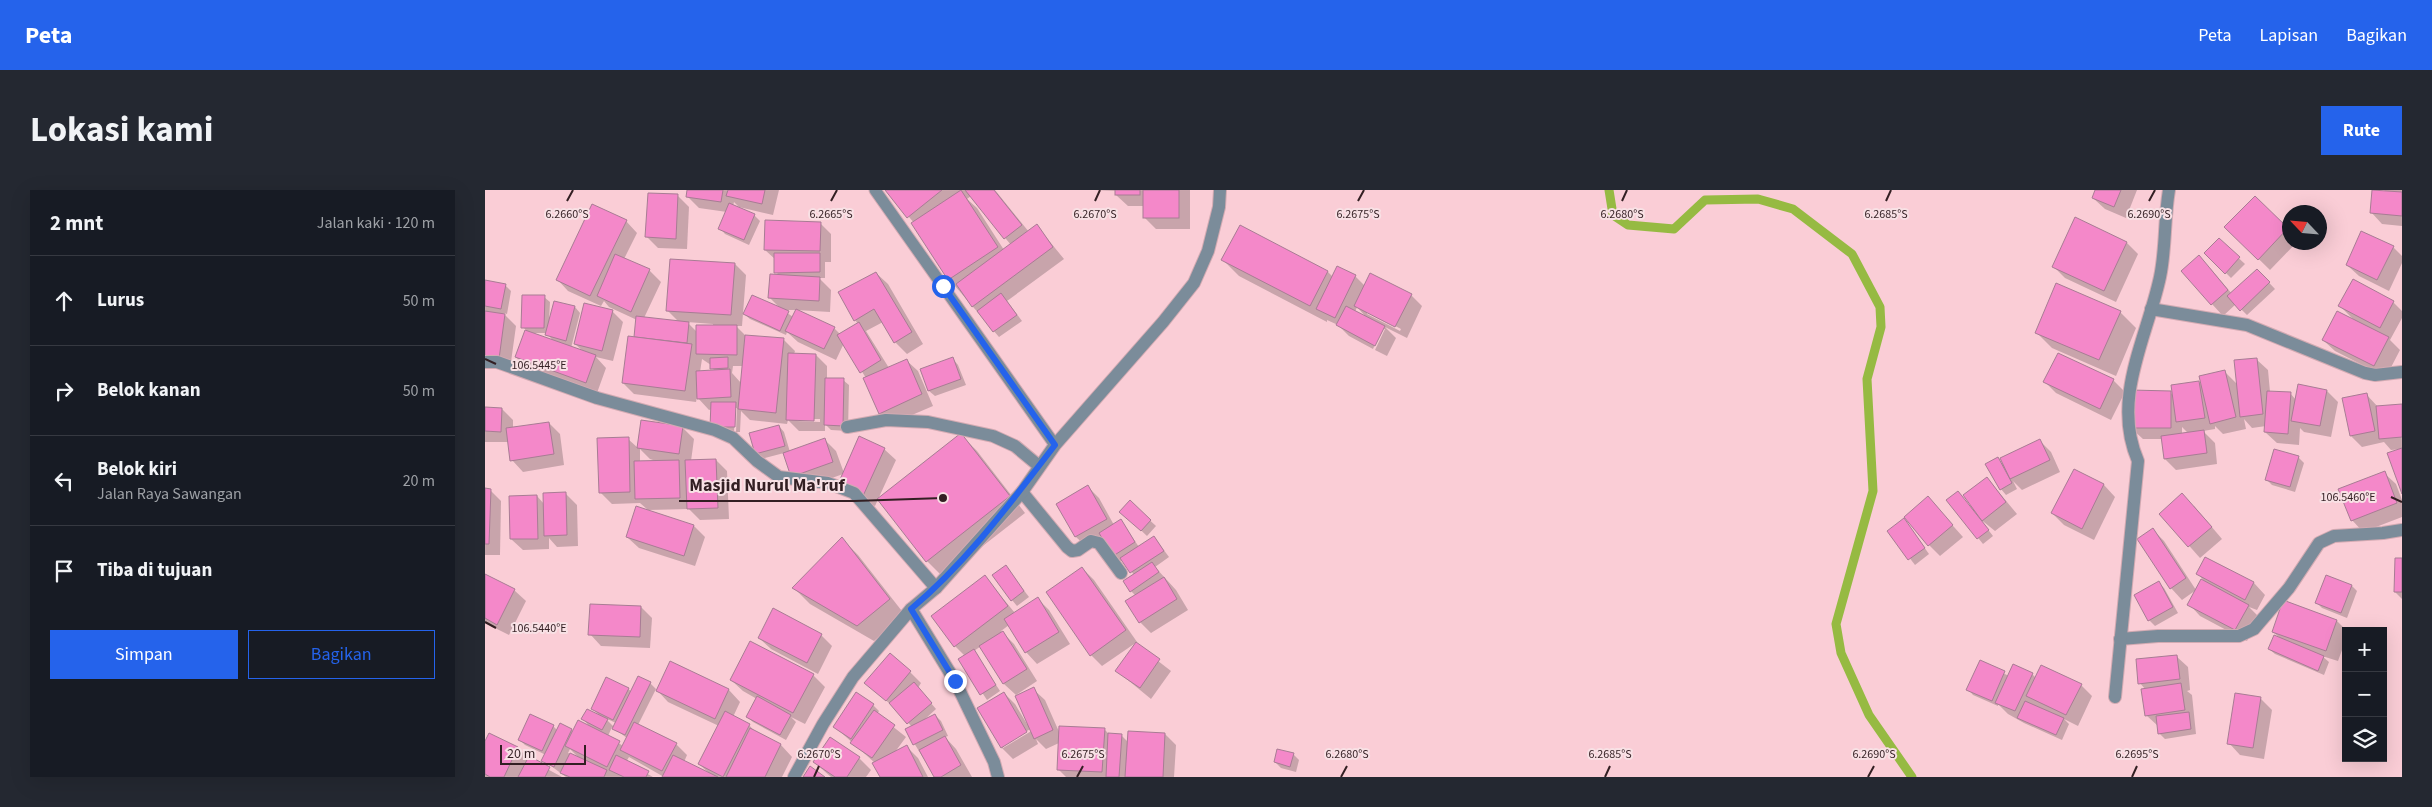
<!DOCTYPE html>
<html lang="id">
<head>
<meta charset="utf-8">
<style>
  :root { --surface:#171b24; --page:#242831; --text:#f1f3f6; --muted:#9ea1a6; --line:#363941; --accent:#2563eb }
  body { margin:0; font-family:"Source Sans 3",sans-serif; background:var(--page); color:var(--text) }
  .controls { position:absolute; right:15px; bottom:15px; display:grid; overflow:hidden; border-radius:0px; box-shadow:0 5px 20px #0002 }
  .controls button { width:45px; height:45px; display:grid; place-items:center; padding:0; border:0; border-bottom:1px solid var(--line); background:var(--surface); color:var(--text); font:25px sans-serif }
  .compass { position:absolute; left:1797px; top:15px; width:45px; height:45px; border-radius:50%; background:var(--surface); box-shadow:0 5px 20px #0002; rotate:296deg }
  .scale { position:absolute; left:15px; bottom:12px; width:86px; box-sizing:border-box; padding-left:5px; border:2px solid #331f23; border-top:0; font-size:14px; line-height:18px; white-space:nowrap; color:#331f23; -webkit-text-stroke:4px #f8e1e5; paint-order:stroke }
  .stop { position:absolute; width:15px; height:15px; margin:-11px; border:4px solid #2563eb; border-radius:50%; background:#fff }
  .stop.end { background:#2563eb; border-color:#fff; box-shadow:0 1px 5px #0008 }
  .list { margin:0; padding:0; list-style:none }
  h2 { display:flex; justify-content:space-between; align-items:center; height:65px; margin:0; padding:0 20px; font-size:21px }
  h2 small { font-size:16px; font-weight:400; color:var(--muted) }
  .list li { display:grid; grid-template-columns:32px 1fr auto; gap:15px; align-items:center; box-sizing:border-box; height:90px; padding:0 20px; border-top:1px solid var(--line) }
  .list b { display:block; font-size:19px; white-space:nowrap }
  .list p { margin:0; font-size:16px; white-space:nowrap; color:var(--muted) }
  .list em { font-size:16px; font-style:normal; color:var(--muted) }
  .actions { display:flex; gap:10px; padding:15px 20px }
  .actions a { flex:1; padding:11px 0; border:1px solid var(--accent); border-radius:0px; text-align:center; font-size:18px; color:var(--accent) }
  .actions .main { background:var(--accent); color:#fff }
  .icon { flex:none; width:28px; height:28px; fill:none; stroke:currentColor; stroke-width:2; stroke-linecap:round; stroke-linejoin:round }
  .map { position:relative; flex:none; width:1917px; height:587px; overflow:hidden; border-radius:0px }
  header { display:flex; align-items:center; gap:30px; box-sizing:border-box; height:70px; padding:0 25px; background:var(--accent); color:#fff }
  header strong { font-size:24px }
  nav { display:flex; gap:28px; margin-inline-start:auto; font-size:18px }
  .intro { display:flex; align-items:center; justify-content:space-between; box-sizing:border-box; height:120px; padding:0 30px }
  h1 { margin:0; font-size:35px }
  .button { padding:12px 22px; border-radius:0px; background:var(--accent); color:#fff; font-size:18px; font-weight:700 }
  main { display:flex; gap:30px; padding:0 30px }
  aside { flex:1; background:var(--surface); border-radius:0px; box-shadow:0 5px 20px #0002 }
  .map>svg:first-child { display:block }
</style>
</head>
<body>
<header>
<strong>Peta</strong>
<nav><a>Peta</a><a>Lapisan</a><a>Bagikan</a></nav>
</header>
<div class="intro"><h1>Lokasi kami</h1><a class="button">Rute</a></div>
<main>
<aside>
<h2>2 mnt<small>Jalan kaki · 120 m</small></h2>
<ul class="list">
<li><svg class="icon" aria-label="ahead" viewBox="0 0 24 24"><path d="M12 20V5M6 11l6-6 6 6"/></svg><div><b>Lurus</b></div><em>50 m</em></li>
<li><svg class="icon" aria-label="right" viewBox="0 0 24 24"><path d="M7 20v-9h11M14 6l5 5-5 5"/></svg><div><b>Belok kanan</b></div><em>50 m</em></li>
<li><svg class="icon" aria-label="left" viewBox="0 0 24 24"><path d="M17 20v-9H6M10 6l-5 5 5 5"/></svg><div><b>Belok kiri</b><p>Jalan Raya Sawangan</p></div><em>20 m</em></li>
<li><svg class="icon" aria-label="arrive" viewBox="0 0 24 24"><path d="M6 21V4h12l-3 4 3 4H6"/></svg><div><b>Tiba di tujuan</b></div></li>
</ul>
<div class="actions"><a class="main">Simpan</a><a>Bagikan</a></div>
</aside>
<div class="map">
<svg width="1917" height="587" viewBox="0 0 1917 587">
  <rect width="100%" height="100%" fill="#facdd6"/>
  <g fill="#0003" fill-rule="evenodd">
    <path d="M204 0H294L288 25 254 17 249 12 248 16 269 25 275 31 264 55 240 44 235 38 242 22 214 18 203 7Z"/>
    <path d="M402 0H510L544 42 552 36 579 69 522 111 537 131 514 147 464 89 429 33ZM486 6 526 55 519 60 492 18 482 9Z"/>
    <path d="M609 0H705V39H671L659 27V16H643L631 5V1Z"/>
    <path d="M1611 0H1652L1641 28 1620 19 1608 8Z"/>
    <path d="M1899 0H1917V36L1897 34 1886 22 1901 2Z"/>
    <path d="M193 6 204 17 202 59 173 58 161 46Z"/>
    <path d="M1770 7 1804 41V52H1812L1785 80 1741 37Z"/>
    <path d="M141 31 152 43 139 69 164 80 176 92 159 128 194 132 182 120 250 74 261 85 257 136H251L261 146 298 149 310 161 309 164 331 165 342 176V190H358L364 195 363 241 346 240 340 234V241H314L303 230 302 234 265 230 256 221 255 242H251L252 218H250L249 242H232L227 219 224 220 212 207 211 212 149 204 138 193 150 148 152 130 124 117 119 111 116 116 83 101 72 89ZM202 132 228 134V136L212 142ZM217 169 226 175 230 182H215ZM248 176H258L256 193 247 183ZM312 229H335V232L312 231Z"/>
    <path d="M335 33 346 44V72H340V88H334L346 100 345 122 311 120 349 138 355 144 373 134 370 130 391 83 403 94 438 154 422 164 410 152 398 132 381 141 404 178 421 170 433 181 448 216 406 234 395 223 381 188 359 153 351 170 313 152 302 142 301 145 265 129 259 124 295 118 285 108 295 86 291 82V70L280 60ZM298 120H311L308 127Z"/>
    <path d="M755 37 843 82 848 87 870 86 880 96 926 105 937 116 922 148 900 137 911 148 902 166 890 160 900 139H897L888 159 864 146 853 135 842 130V132L754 86 738 70ZM872 117 881 127 870 122ZM882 121 916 139 915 141 882 124Z"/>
    <path d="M1734 50 1760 74 1746 88 1721 63Z"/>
    <path d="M1642 53 1653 64 1631 112 1580 88 1569 77Z"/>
    <path d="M1908 57 1917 66V73L1904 101 1874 86 1862 75Z"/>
    <path d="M1725 78 1747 104 1772 80 1790 99 1762 125 1751 114 1738 126 1727 114Z"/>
    <path d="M0 91 20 95 26 101 22 124 18 123 31 136 25 179 0 176Z"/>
    <path d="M59 107 65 112 64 130 90 117 95 123 86 158 99 162 90 154 127 121 138 132 128 171 111 167 121 178 112 203 43 179 31 167 41 140 38 137ZM46 143H62L68 151Z"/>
    <path d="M1908 112 1917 121V128L1905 150 1915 160 1901 187 1850 161 1838 150 1870 131 1855 116Z"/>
    <path d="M1635 122 1651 138 1631 186 1567 158 1551 142Z"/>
    <path d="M468 169 473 175 481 195 450 206 444 201 437 180Z"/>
    <path d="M1771 169 1783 180 1785 202 1805 203 1811 210 1842 201 1853 212 1846 247 1819 242 1815 238 1814 255 1792 253 1780 242 1781 236 1767 238 1759 229 1761 239 1738 244 1730 236V239L1718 241 1730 253 1732 274 1691 280 1680 269 1677 249H1658L1646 238 1685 202 1688 205 1714 192 1718 197 1739 181 1753 195ZM1697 237 1703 243 1697 244Z"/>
    <path d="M1628 190 1640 202 1626 230 1571 203 1560 192Z"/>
    <path d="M1881 204 1893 217 1917 215V301L1916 259 1906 260 1899 252 1877 257 1866 246Z"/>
    <path d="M0 218 17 219 28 230V238L64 233 75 244 79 275 38 282 27 270 24 252H0Z"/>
    <path d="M158 232 198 238 209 249 206 271 231 270 242 281 244 329 215 330 204 319 163 320 155 313 127 314 115 302 143 249 153 258ZM155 259 165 269 171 271 155 272Z"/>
    <path d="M294 236 299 242 305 262 339 249 351 261 359 283 399 259 411 270 390 316 365 305 358 284 319 298 307 287 299 263 276 269 271 264Z"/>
    <path d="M476 245 492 261 540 323 458 387 442 371 394 309Z"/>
    <path d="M1554 250 1566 262 1575 282 1537 300 1528 291 1532 299 1521 305 1516 299 1512 269 1520 276Z"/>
    <path d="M1813 267 1819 273 1810 302 1787 295 1782 290Z"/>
    <path d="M1589 280 1619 295 1630 307 1609 350 1579 335 1567 323Z"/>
    <path d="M1899 283 1911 294 1917 310V327L1878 342 1867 330Z"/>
    <path d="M1502 288 1532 324 1510 341 1494 328 1508 346 1498 354 1463 310 1486 317Z"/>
    <path d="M602 296 614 308 629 335 636 331 654 357 669 347 684 367 670 377 691 400 703 420 666 443 655 432 651 406 646 401 649 385 638 370 635 371 618 349 603 358 591 347 572 314Z"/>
    <path d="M0 300H5L16 311 15 365H0Z"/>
    <path d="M80 303 92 315 93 356 72 357 64 348V359L38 360 26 349 52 306 59 314Z"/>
    <path d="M1443 308 1478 347 1455 366 1444 355Z"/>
    <path d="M645 312 671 336 662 346 642 327Z"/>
    <path d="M1709 316 1737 349 1715 368 1676 324Z"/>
    <path d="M209 336 220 347 210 376 154 358 142 347Z"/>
    <path d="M1424 336 1444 364 1430 375 1404 341Z"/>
    <path d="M1668 340 1679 351 1711 400 1697 410 1686 398Z"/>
    <path d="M357 349 373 365 420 425 389 451 325 414 309 398Z"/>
    <path d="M1721 368 1769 393 1780 405 1772 420 1764 417 1774 427 1762 451 1715 426 1704 414 1721 393 1713 384Z"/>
    <path d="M1917 369V409L1910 402Z"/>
    <path d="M521 377 544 407 532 416 527 410Z"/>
    <path d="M597 378 609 390 652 452 617 476 606 465Z"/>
    <path d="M0 385 29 400 41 411 24 445 0 433Z"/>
    <path d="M500 387 530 423 553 409 564 420 585 454 552 474 541 462 524 435 516 441 529 454 552 491 531 505 519 494 496 456 489 461 515 501 502 510 475 469 480 466 470 456Z"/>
    <path d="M1674 393 1679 398 1693 423 1670 436 1664 430 1651 405Z"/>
    <path d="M1867 396 1872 401 1862 428 1837 418 1831 412Z"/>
    <path d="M156 417 167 428 165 458 116 456 105 444Z"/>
    <path d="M1852 431 1862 441 1861 449 1853 471 1837 466 1844 472 1839 485 1790 464 1784 459 1795 448 1788 442Z"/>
    <path d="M336 445 347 456 333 484 286 459 274 448Z"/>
    <path d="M651 454 686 481 666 509 632 481Z"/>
    <path d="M1691 466 1703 477 1705 500 1702 501 1707 505 1711 544 1680 549 1674 543 1673 536 1661 525 1660 499 1655 493Z"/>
    <path d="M186 472 244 500 255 512 248 527 264 535 272 544 296 555 307 567 297 587H179L144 567 141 572 168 587H81L58 570 61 565 40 555 34 549 68 536 72 540H86L89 542 105 537 98 529 115 526 108 519 143 499 146 501 165 493 172 500ZM171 499 183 512 234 536 214 574 225 584 199 572 202 565 191 554 153 535ZM120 528 131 533 129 537ZM127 537 142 548 138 556 123 546ZM85 559 94 568H93L83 563Z"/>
    <path d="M1495 472 1524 486 1547 484 1551 488 1596 495 1607 506 1593 536 1579 529 1584 534 1577 550 1539 533 1523 524 1513 514V516L1488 505 1483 499Z"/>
    <path d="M425 482 436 493 433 498 451 519 439 530 450 525 456 531 463 546 460 547 471 559 487 587H450L421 540 427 537 413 521 381 493Z"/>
    <path d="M328 485 340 497 320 534 306 527 311 532 301 550 268 532 262 527 272 509 258 501 246 490Z"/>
    <path d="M548 499 560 510 575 544 619 539 624 544 636 545 643 552 680 544 691 555 689 587H581L573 579 574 553 561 559 551 549 553 554 528 569 517 558 494 518 519 503 530 514 542 534ZM547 538 548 540 518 558V555Z"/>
    <path d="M372 504 388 515 394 521 392 524 421 547 410 562 421 556 433 568 443 587H396L390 573 350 537Z"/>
    <path d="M1775 508 1787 520 1779 569 1755 565 1744 553Z"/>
    <path d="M5 544 33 558 44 569 77 587H0V554Z"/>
    <path d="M345 549 374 568 386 580 381 587H346L329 572Z"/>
    <path d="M808 564 814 570 811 582 796 578 790 572Z"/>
  </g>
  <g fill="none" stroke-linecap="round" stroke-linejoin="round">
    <path stroke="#96ba42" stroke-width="9" d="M1124 0 1128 25 1143 35 1189 39 1220 10 1273 9 1308 19 1367 64 1395 117 1396 137 1382 189 1388 301 1351 434 1356 463 1384 525 1427 587"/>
  </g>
  <g fill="#f488c9" stroke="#a87c94">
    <path d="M202 0H238L236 12 201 7Z"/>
    <path d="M243 0H280L277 14 241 6Z"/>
    <path d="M400 0H457L422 28Z"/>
    <path d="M476 0 513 57 463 90 426 33Z"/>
    <path d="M480 0H509L537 35 519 49Z"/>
    <rect x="630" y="0" width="25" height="5"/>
    <rect x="658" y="0" width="36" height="28"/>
    <path d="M1610 0H1636L1629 17 1607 8Z"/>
    <path d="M1887 0 1917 2V26L1885 23Z"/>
    <path d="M163 3 193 4 191 49 160 47Z"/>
    <path d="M1770 6 1803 38 1773 70 1739 37Z"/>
    <path d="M244 13 270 24 259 50 233 39Z"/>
    <path d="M107 14 142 30 105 106 71 90Z"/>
    <path d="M1590 27 1642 52 1619 101 1567 77Z"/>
    <path d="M280 30 336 32 335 61 279 60Z"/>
    <path d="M552 34 568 57 487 117 471 94Z"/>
    <path d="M755 35 843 81 825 116 736 70Z"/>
    <path d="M1876 41 1909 56 1892 90 1861 75Z"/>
    <path d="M1734 48 1755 67 1740 84 1719 63Z"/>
    <path d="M289 63H335V82L289 83Z"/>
    <path d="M130 64 165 79 146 122 112 106Z"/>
    <path d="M1714 65 1743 100 1726 115 1696 81Z"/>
    <path d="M185 69 250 73 246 125 181 121Z"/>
    <path d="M852 76 871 85 850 128 831 119Z"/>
    <path d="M1772 79 1785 92 1755 121 1742 106Z"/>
    <path d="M391 82 427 142 409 153 389 119 369 131 353 102Z"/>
    <path d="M885 83 927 104 910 137 869 116Z"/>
    <path d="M285 84 335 87 334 111 283 108Z"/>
    <path d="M1868 89 1909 111 1895 138 1853 116Z"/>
    <path d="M0 90 21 94 16 119 0 116Z"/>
    <path d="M1571 93 1636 121 1614 170 1550 143Z"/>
    <path d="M516 103 532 125 508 142 492 121Z"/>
    <path d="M37 105H60L59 138H36Z"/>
    <path d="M267 105 304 121 295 141 258 124Z"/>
    <path d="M69 111 90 116 81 151 60 145Z"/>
    <path d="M99 113 128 120 117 161 89 154Z"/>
    <path d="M861 116 900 136 890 156 851 135Z"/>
    <path d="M311 119 350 137 339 159 300 141Z"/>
    <path d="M0 121 20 124 14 169 0 167Z"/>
    <path d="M1852 121 1904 147 1889 176 1837 150Z"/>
    <path d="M151 126 204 132 202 153 149 147Z"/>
    <path d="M374 132 396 170 375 183 352 145Z"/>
    <path d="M211 135H252V165L211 164Z"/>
    <path d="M40 140 111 165 101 193 30 167Z"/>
    <path d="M260 145 299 148 291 223 253 219Z"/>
    <path d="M143 146 207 154 200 201 137 193Z"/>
    <path d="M303 163 331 164 329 231 301 230Z"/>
    <path d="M1573 163 1629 189 1615 219 1558 192Z"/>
    <path d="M243 167V178L225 179V168Z"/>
    <path d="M468 167 476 189 443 201 435 179Z"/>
    <path d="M1772 168 1778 224 1755 227 1749 170Z"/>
    <path d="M422 169 437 204 394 224 378 188Z"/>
    <path d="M245 179 246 207 212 209 211 181Z"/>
    <path d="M1740 180 1751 227 1725 234 1714 186Z"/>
    <path d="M340 188H359L358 236 339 235Z"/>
    <path d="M1714 191 1720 228 1691 232 1686 195Z"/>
    <path d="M1813 194 1842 200 1835 236 1806 231Z"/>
    <path d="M1646 200 1686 201V238H1645Z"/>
    <path d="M1782 201 1806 202 1803 244 1779 242Z"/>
    <path d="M1882 203 1890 241 1865 246 1857 208Z"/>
    <path d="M226 212H251L250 237H225Z"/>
    <path d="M1917 214V247L1894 249 1891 216Z"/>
    <path d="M0 217 17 218 16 242 0 241Z"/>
    <path d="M156 230 198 236 194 264 152 258Z"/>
    <path d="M64 232 69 264 25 271 21 238Z"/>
    <path d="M294 235 300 256 270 264 264 243Z"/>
    <path d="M1719 240 1722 263 1679 269 1676 246Z"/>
    <path d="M476 243 525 306 441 372 392 309Z"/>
    <path d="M374 246 400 258 378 306 353 294Z"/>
    <path d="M144 247 145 302 114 303 112 248Z"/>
    <path d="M340 248 348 272 306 287 298 263Z"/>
    <path d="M1555 249 1565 270 1525 289 1515 268Z"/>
    <path d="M1917 258V304L1902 263Z"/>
    <path d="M1789 259 1814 266 1805 297 1780 290Z"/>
    <path d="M1513 267 1527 293 1515 300 1500 274Z"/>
    <path d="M231 269 233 318 202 319 200 270Z"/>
    <path d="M194 270 195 308 150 309 149 271Z"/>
    <path d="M1589 279 1619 294 1597 339 1566 323Z"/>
    <path d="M1900 281 1912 313 1866 331 1853 299Z"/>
    <path d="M1502 287 1521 312 1497 331 1478 305Z"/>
    <path d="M603 295 622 329 590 347 571 314Z"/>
    <path d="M0 298 6 299 4 354H0Z"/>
    <path d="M1473 301 1504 340 1492 349 1461 310Z"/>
    <path d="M81 302 82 345 59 346 58 303Z"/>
    <path d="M1697 303 1727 337 1703 357 1674 324Z"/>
    <path d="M52 305 53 349H25L24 306Z"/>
    <path d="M1443 306 1468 335 1443 356 1419 327Z"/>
    <path d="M645 310 666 330 656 341 634 322Z"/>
    <path d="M151 316 209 335 199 366 141 347Z"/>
    <path d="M1419 328 1440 358 1423 370 1402 341Z"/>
    <path d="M636 329 650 352 628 366 614 343Z"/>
    <path d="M1668 338 1701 388 1685 399 1652 349Z"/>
    <path d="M669 346 679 361 645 383 635 368Z"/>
    <path d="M357 347 405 409 372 436 307 398Z"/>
    <path d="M1720 367 1769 392 1760 410 1711 384Z"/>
    <path d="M1910 368H1917V402H1909Z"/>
    <path d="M667 372 674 382 645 402 638 391Z"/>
    <path d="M521 375 539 401 526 411 507 385Z"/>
    <path d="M597 377 641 440 605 466 561 402Z"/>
    <path d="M0 384 30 399 12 435 0 428Z"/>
    <path d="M500 385 523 416 469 457 446 426Z"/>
    <path d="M1841 385 1867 395 1856 423 1830 413Z"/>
    <path d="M679 387 692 409 654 433 640 411Z"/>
    <path d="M1716 389 1764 415 1750 440 1702 415Z"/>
    <path d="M1674 391 1688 417 1663 431 1649 405Z"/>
    <path d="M553 407 574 442 540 463 519 429Z"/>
    <path d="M1798 410 1852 430 1841 461 1787 442Z"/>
    <path d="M105 414 156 416 155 447 103 445Z"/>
    <path d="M288 418 337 444 322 473 273 448Z"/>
    <path d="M518 441 542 479 518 494 494 456Z"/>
    <path d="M1789 445 1839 466 1833 481 1783 459Z"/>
    <path d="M265 451 329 484 308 523 245 490Z"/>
    <path d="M651 452 675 469 655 498 630 481Z"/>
    <path d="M489 459 511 495 495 505 473 469Z"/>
    <path d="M405 463 426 481 401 511 379 493Z"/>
    <path d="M1692 465 1695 489 1653 494 1651 469Z"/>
    <path d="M1495 470 1520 481 1507 511 1481 500Z"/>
    <path d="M185 471 244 499 230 529 171 501Z"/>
    <path d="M1528 474 1548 483 1530 521 1510 513Z"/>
    <path d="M1556 475 1597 494 1581 525 1541 506Z"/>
    <path d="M153 486 166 492 140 545 127 539Z"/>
    <path d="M121 487 144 498 128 530 106 519Z"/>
    <path d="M429 492 447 513 422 534 404 513Z"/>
    <path d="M1696 493 1700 520 1660 526 1656 499Z"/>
    <path d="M549 497 568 540 549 549 530 506Z"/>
    <path d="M371 502 389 514 366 549 348 537Z"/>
    <path d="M519 502 542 542 516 558 492 518Z"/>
    <path d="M1750 503 1776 507 1768 558 1742 554Z"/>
    <path d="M272 506 306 525 295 545 261 527Z"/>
    <path d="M1540 511 1579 528 1571 545 1532 528Z"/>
    <path d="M102 519 123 529 117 540 96 529Z"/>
    <path d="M389 520 410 535 387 568 365 553Z"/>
    <path d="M240 521 265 534 238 587 213 574Z"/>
    <path d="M1704 522 1706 539 1673 544 1671 526Z"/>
    <path d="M45 524 69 535 57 561 33 550Z"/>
    <path d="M450 524 458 540 428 555 420 539Z"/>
    <path d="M93 530 135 551 122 577 80 556Z"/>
    <path d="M149 532 192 553 177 581 135 560Z"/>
    <path d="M75 533 87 539 69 577 56 571Z"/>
    <path d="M574 536 620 538 617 582 572 580Z"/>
    <path d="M265 538 296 554 280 587H241Z"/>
    <path d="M643 541 680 543 678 587H640Z"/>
    <path d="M4 543 33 557 19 587H5L0 584V551Z"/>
    <path d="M623 543 637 544 634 587H621Z"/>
    <path d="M460 546 476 575 456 587H449L434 560Z"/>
    <path d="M345 547 375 567 362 587H350L328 572Z"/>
    <path d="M422 555 438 587H395L387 573Z"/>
    <path d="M792 559 809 563 805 577 789 572Z"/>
    <path d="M85 563 122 580 119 587H85L75 583Z"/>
    <path d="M131 565 164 581 161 587H139L124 580Z"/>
    <path d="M188 565 233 587H177Z"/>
    <path d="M44 566 65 577 60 587H33Z"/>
    <path d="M325 576 340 587H318Z"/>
  </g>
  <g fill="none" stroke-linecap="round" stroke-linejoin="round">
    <g stroke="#d2aab2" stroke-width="13">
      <path id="service" d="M390 0 570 255"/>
    </g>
    <g stroke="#d2aab2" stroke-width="14">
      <g id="minor">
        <path d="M1666 119 1762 135 1880 183 1890 185 1917 182"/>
        <path d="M0 172H12L112 208 230 240 248 248 272 271 294 287 343 293 369 303 451 398"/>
        <path d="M362 237 401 230 443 232 508 246 530 256 554 276"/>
        <path d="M537 302 582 357 587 361 593 360 606 351 614 353 636 383"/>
        <path d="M1635 449 1673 446H1754L1769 439 1804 398 1834 353 1849 346 1898 343 1917 340"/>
        <path d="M1630 507 1653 271C1626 209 1662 148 1675 87 1681 59 1679 29 1684 0"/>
      </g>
    </g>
    <g stroke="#d2aab2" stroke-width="14">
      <g id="tertiary">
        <path d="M426 419 470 491 509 572 513 587"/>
        <path d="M309 587 338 534 368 487 426 419 451 398 537 302 570 255 678 132 709 93 723 61 734 17 735 0"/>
      </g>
    </g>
    <use href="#service" stroke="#7b8c9a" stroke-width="11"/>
    <use href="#minor" stroke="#7b8c9a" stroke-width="12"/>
    <use href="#tertiary" stroke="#7b8c9a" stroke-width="12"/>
  </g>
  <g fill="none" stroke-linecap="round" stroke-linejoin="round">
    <path stroke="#2563eb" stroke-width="6" d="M458 96 570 255C526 312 482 372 426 419L470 491"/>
  </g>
  <path fill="none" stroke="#331f23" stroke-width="2" d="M82 11 88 0M346 11 352 0M610 11 615 0M873 11 879 0M1137 11 1142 0M1401 11 1406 0M1664 11 1670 0M0 169 11 174M1906 307 1917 312M0 432 11 438M329 587 334 576M592 587 598 576M856 587 862 576M1120 587 1125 576M1383 587 1389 576M1647 587 1652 576"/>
  <g font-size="12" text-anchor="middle" fill="#331f23" stroke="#f8e1e5" stroke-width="4" stroke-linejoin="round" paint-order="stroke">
    <text x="346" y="28">6.2665°S</text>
    <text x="610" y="28">6.2670°S</text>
    <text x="873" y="28">6.2675°S</text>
    <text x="1137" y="28">6.2680°S</text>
    <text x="1401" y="28">6.2685°S</text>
    <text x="1664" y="28">6.2690°S</text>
    <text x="82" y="28">6.2660°S</text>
    <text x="54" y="179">106.5445°E</text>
    <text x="1863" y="311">106.5460°E</text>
    <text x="54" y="442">106.5440°E</text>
    <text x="334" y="568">6.2670°S</text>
    <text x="598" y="568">6.2675°S</text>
    <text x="862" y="568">6.2680°S</text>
    <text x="1125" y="568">6.2685°S</text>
    <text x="1389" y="568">6.2690°S</text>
    <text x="1652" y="568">6.2695°S</text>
  </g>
  <path fill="none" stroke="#331f23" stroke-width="2" d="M458 308L369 311H194"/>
  <circle fill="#331f23" stroke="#f8e1e5" stroke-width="2" cx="458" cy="308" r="5"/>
  <g font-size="18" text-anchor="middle" font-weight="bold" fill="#331f23" stroke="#f8e1e5" stroke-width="4" stroke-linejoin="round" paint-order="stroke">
    <text x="282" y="301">Masjid Nurul Ma'ruf</text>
  </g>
</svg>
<div class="controls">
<button>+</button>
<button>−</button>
<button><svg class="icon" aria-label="layers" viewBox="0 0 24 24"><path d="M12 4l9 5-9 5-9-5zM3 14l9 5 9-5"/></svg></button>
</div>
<svg class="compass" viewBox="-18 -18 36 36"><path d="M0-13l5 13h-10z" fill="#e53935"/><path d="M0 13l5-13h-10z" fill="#9ea1a6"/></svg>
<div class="scale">20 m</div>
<div class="stop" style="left:458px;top:96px"></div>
<div class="stop end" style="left:470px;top:491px"></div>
</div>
</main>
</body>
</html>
